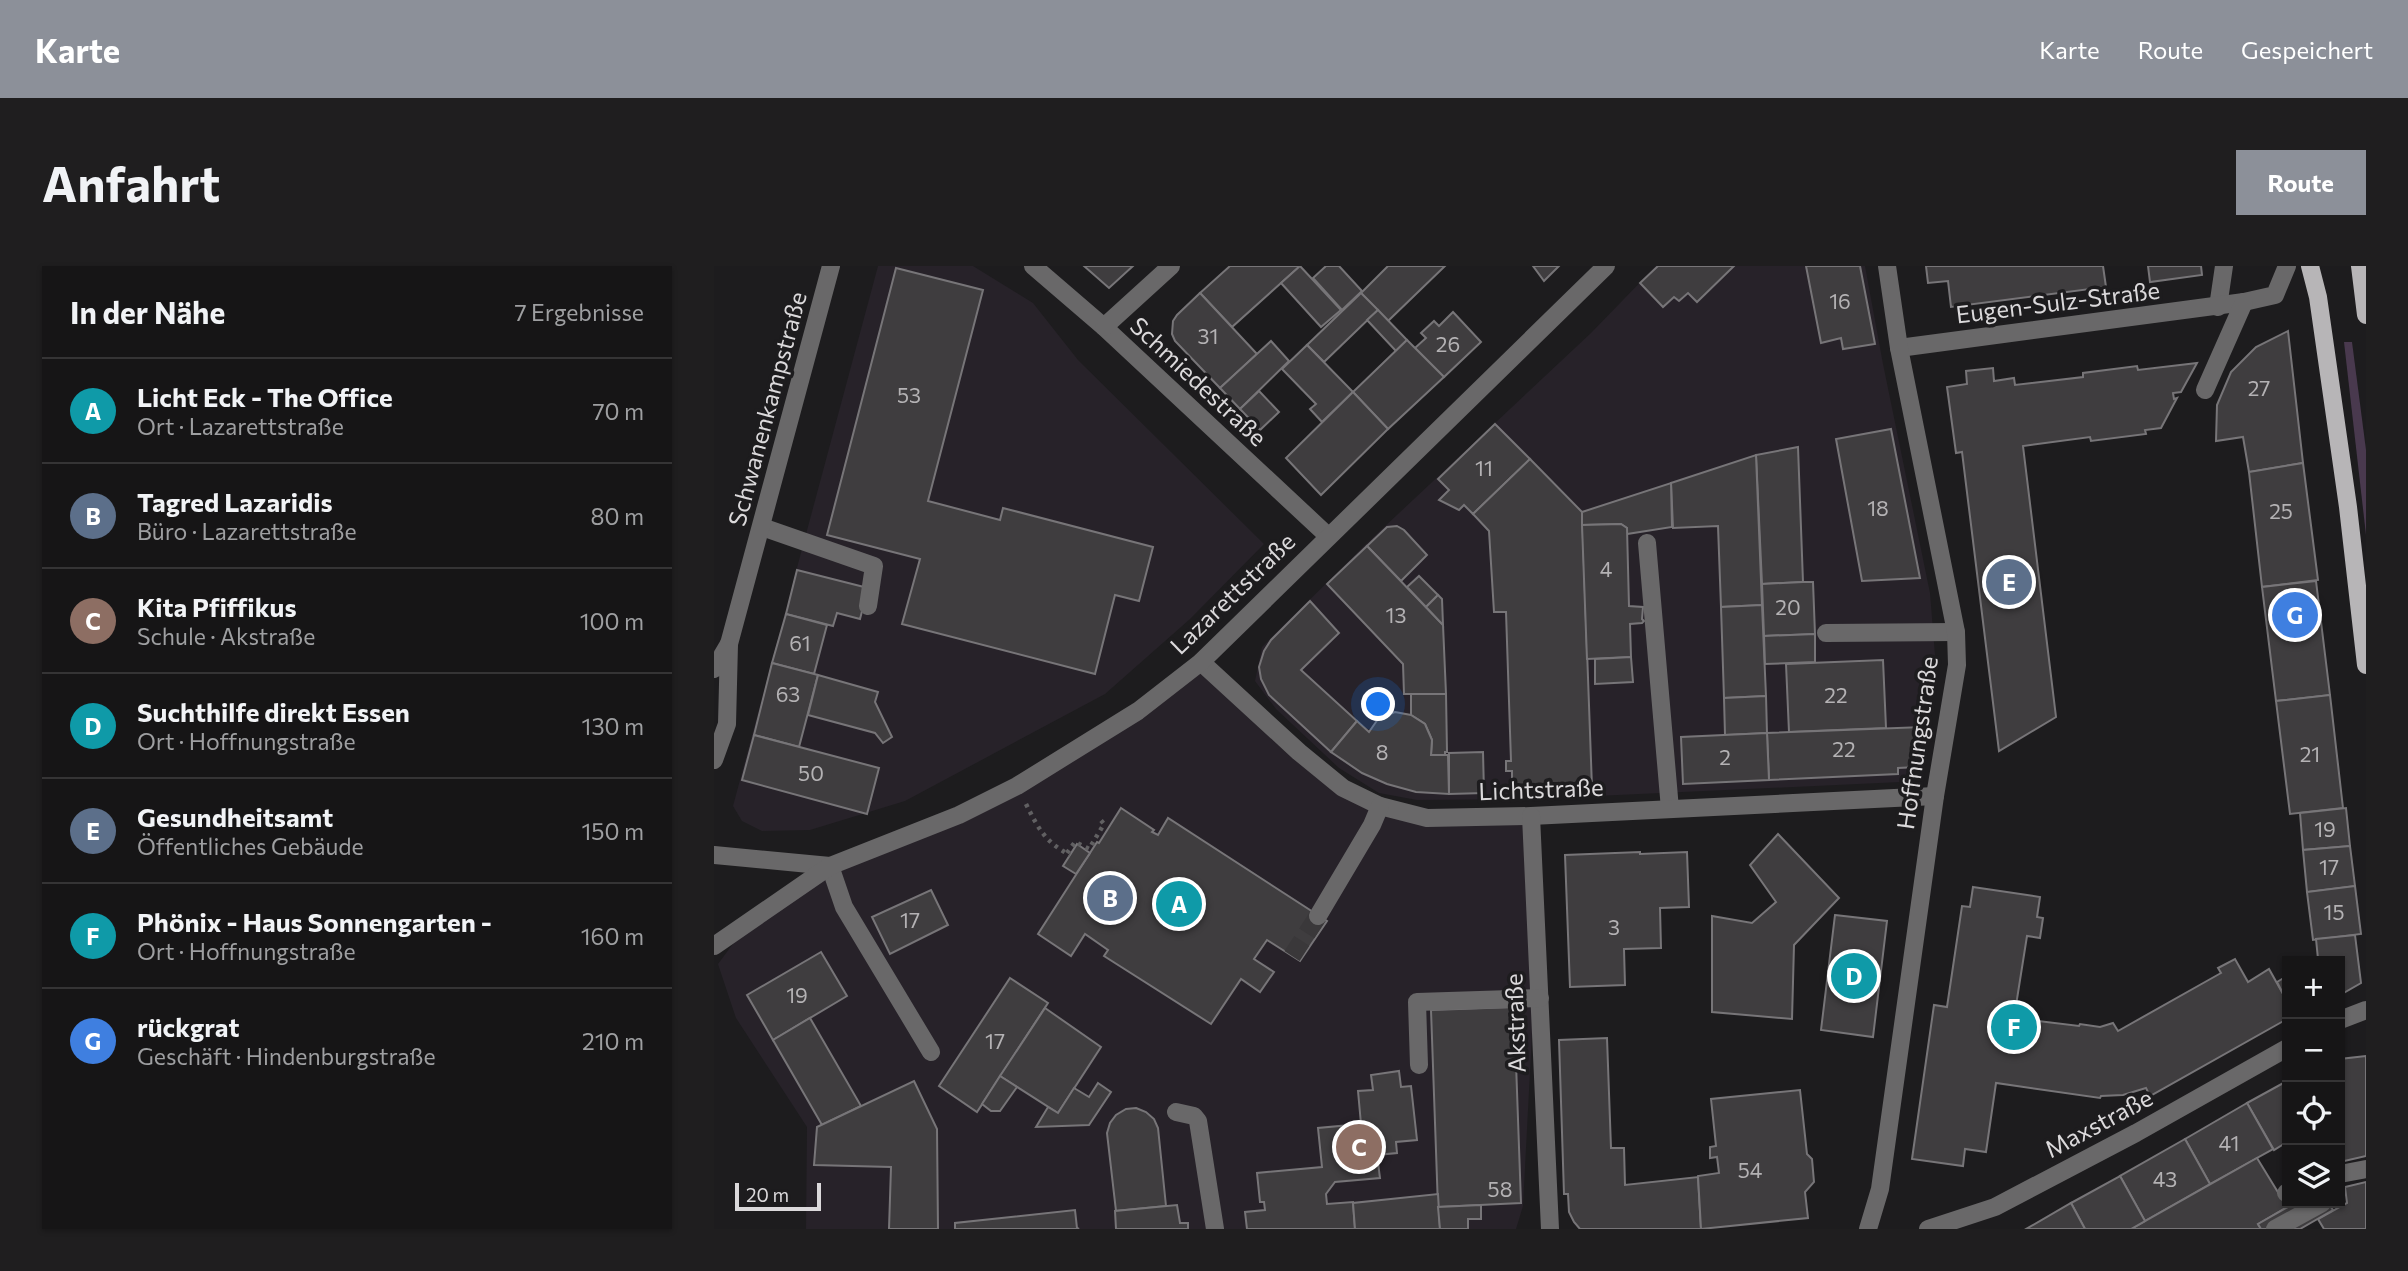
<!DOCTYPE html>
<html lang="de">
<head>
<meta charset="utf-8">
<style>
  :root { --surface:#161516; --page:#1f1e1f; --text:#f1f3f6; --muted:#9e9fa1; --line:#353435; --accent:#8c9099 }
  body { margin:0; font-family:Commissioner,sans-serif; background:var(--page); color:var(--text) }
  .controls { position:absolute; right:21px; bottom:21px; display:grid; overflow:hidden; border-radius:0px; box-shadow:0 2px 5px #0004 }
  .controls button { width:63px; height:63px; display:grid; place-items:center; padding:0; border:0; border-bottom:2px solid var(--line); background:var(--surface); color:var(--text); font:35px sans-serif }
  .scale { position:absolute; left:21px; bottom:18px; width:86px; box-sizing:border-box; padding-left:7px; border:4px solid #dbd9db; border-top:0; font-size:19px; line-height:24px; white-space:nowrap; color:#dbd9db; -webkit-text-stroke:5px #1d1c1e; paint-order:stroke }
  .you { position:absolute; left:665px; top:439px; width:24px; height:24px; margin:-18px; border:5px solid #fff; border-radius:50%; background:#1a73e8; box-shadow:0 0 0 10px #1a73e833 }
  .badge { display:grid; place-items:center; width:46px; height:46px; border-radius:50%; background:var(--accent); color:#fff; font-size:23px; font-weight:700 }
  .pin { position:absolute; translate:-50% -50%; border:4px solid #fff; box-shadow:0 2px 7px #0006 }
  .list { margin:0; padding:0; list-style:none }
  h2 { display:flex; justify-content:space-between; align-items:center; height:91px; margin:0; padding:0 28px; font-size:30px }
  h2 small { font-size:23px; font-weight:400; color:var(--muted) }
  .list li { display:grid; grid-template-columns:46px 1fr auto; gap:21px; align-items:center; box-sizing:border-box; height:105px; padding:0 28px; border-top:2px solid var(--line) }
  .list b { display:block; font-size:26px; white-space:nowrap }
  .list p { margin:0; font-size:23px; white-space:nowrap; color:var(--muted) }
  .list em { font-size:23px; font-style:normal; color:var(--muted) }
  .icon { flex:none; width:38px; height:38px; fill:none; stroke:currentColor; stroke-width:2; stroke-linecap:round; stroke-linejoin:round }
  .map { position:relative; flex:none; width:1652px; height:963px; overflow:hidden; border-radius:0px }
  header { display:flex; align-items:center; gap:42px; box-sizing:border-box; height:98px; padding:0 35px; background:var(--accent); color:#fff }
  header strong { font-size:33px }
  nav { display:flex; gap:38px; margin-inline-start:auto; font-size:24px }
  .intro { display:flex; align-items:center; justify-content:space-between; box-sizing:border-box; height:168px; padding:0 42px }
  h1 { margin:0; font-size:49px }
  .button { padding:18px 32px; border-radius:0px; background:var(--accent); color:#fff; font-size:24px; font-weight:700 }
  main { display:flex; gap:42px; padding:0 42px }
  aside { flex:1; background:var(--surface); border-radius:0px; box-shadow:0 2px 5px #0004 }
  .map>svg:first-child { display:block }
</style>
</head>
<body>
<header>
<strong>Karte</strong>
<nav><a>Karte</a><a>Route</a><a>Gespeichert</a></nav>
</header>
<div class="intro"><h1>Anfahrt</h1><a class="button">Route</a></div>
<main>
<aside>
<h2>In der Nähe<small>7 Ergebnisse</small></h2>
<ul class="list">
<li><span class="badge" style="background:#0f9aa8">A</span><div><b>Licht Eck - The Office</b><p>Ort · Lazarettstraße</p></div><em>70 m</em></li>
<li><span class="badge" style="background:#5c6f8a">B</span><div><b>Tagred Lazaridis</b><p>Büro · Lazarettstraße</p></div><em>80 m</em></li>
<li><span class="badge" style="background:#8d6e63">C</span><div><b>Kita Pfiffikus</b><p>Schule · Akstraße</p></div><em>100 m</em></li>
<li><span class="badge" style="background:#0f9aa8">D</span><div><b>Suchthilfe direkt Essen</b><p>Ort · Hoffnungstraße</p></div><em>130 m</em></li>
<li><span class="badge" style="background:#5c6f8a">E</span><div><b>Gesundheitsamt</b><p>Öffentliches Gebäude</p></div><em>150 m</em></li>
<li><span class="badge" style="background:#0f9aa8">F</span><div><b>Phönix - Haus Sonnengarten -</b><p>Ort · Hoffnungstraße</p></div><em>160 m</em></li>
<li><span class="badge" style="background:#3f7fe0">G</span><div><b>rückgrat</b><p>Geschäft · Hindenburgstraße</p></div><em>210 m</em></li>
</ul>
</aside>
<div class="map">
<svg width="1652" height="963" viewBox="0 0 1652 963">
  <rect width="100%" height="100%" fill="#1d1c1e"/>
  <g fill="#272229">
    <path d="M164 0H259L319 37 364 94 550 278 476 353 391 428 191 535 96 564 48 565 28 555 19 540Z"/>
    <path d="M942 0H1151L1169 98 1216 327 1221 389 1208 515 817 533 703 534 665 527 625 502 562 443 541 415 548 381 651 279 877 67Z"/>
    <path d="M486 403 668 545 810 554 820 729 809 940 802 963H92L93 861 22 752 4 698 27 667 114 607 243 553Z"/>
  </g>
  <path fill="#49394e" d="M1630 76H1638L1652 184V269Z"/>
  <g fill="#3f3d3f" stroke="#777578" stroke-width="2">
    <path d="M370 0H419L395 22Z"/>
    <path d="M516 0H586L518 61 486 27Z"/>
    <path d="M586 0 627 44 607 61 567 17Z"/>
    <path d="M612 0H625L648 25 628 44 599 12Z"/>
    <path d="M674 0H731L674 55 647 27Z"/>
    <path d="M819 0H845L830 15Z"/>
    <path d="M944 0H1020L983 36 974 27 965 35 960 31 949 41 926 17Z"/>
    <path d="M1092 0H1146L1161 78 1129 83 1127 72 1107 77Z"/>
    <path d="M1212 0H1389L1392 21 1237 41 1234 15 1214 17Z"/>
    <path d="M1434 0H1487L1488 9 1436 16Z"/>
    <path d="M182 2 269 24 214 235 286 254 289 242 439 281 425 335 401 329 381 408 188 358 206 293 113 269Z"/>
    <path d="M486 27 543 88 506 122 461 75 458 68 459 55 463 49Z"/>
    <path d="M647 27 664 44 610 96 593 79Z"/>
    <path d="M664 44 693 74 682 85 653 54Z"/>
    <path d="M739 46 767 76 730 111 701 82 712 72 707 67 720 55 725 60Z"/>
    <path d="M1574 65 1589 197 1535 206 1529 171 1502 175 1503 139 1517 106 1542 81Z"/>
    <path d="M693 74 730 111 674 163 639 126Z"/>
    <path d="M557 75 575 95 526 143 506 122Z"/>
    <path d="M593 79 639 126 608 156 596 143 602 138 568 103Z"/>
    <path d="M1483 97 1467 126 1459 127 1460 133 1463 132 1447 162 1431 164 1432 168 1377 175 1376 171 1309 180 1342 451 1285 485 1248 186 1242 187 1233 121 1253 118 1252 105 1279 102 1280 115 1300 112 1301 119 1369 111V107L1423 100 1424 104Z"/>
    <path d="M545 125 565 146 546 164 526 143Z"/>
    <path d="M639 126 674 163 607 229 572 192Z"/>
    <path d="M781 158 816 193 759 248 750 239 745 244 725 234 735 224 724 213Z"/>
    <path d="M1177 163 1206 312 1148 315 1122 173Z"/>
    <path d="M1084 181 1089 316 1048 318 1042 189Z"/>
    <path d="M1042 189 1048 339 1007 341 1004 260 959 262 957 217Z"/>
    <path d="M816 193 868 246 878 522 798 525V505H792V495H797L792 346H780L775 265 759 248Z"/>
    <path d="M1589 197 1604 314 1548 321 1535 206Z"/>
    <path d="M957 217 958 261 913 268V262L907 258 868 259V246Z"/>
    <path d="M907 258 913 262 915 340 929 341 928 353 930 355 928 357 916 358 917 391 873 393 868 259Z"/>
    <path d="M683 260 690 264 713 289 687 315 653 280 673 261Z"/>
    <path d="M653 280 729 359 732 428H690L689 398 613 318Z"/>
    <path d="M83 304 154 322 146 353 123 347 119 360 72 348Z"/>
    <path d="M705 310 724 329 712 341 693 321Z"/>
    <path d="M1602 315 1616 429 1562 435 1548 321Z"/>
    <path d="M1089 316H1099L1101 368 1050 370 1048 318Z"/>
    <path d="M724 329 728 333 729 359 712 341Z"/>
    <path d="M596 335 625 367 587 404 643 455 617 486 555 429 547 413 545 401 550 385 557 374Z"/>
    <path d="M1048 339 1052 430 1010 432 1007 341Z"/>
    <path d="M72 348 113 359 100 408 58 397Z"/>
    <path d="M1101 368V396L1051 398 1050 370Z"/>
    <path d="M917 391 919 416 881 418V393Z"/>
    <path d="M1169 394 1172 462 1075 466 1072 398Z"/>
    <path d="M58 397 104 409 85 481 40 469Z"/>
    <path d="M104 409 164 426 161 436 178 471 169 477 161 467 94 449Z"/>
    <path d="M697 428H732L733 486H731V489H717L718 474 711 458 697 449Z"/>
    <path d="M1616 429 1629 542 1576 548 1562 435Z"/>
    <path d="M1052 430 1053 467 1011 469 1010 432Z"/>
    <path d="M681 446 697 449 711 458 718 474 717 489H734L735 528 702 526 673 518 648 507 617 486 643 455 655 466 664 453Z"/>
    <path d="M1209 461 1204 501 1184 502V508L1055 514 1053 467Z"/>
    <path d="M1053 467 1055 514 969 518 967 471Z"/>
    <path d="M40 469 165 502 153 548 28 514Z"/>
    <path d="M769 486 770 527 735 528V487Z"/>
    <path d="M407 542 440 564 438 566 444 569 454 552 613 655 586 695 553 674 540 693 560 706 546 726 527 713 497 758 390 690 394 684 371 668 357 690 324 668 383 576 385 577Z"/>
    <path d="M1632 542 1636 580 1589 584 1586 547Z"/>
    <path d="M1064 568 1125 632 1080 679 1078 753 998 746V650L1038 657 1062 636 1036 599Z"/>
    <path d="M363 578 376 587 362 608 349 600Z"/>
    <path d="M1636 580 1641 620 1593 626 1589 584Z"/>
    <path d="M926 586V588L973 586 975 641 946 642 947 682 910 683 911 719 856 721 851 589Z"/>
    <path d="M1641 620 1647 668 1599 674 1593 626Z"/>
    <path d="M1259 621 1326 631 1323 651 1329 652 1326 672 1313 670 1300 752 1365 760 1366 758 1386 761 1399 757 1404 765 1507 707 1504 702 1521 693 1534 716 1555 703 1573 735V753L1436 830 1432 822 1409 829 1387 830 1386 832 1282 817 1272 886 1251 883 1249 900 1198 893 1220 739 1233 741 1248 640 1256 641Z"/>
    <path d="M217 624 234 659 176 688 158 651Z"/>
    <path d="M1121 649 1173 655 1159 771 1107 764Z"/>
    <path d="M1641 669 1647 717 1626 729V695H1601L1604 693 1602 673Z"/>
    <path d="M107 686 133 730 59 774 33 729Z"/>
    <path d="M1573 710V735L1563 716Z"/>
    <path d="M296 712 334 737 263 846 225 820Z"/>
    <path d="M800 741 807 937 724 941 717 744Z"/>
    <path d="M331 742 387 781 344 847 286 810Z"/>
    <path d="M96 752 147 840 108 859 59 774Z"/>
    <path d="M893 772 897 882H910L911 919 984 911 987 963H866L860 956 855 946 854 928H850L845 774Z"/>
    <path d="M1652 790V890L1626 896V793Z"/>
    <path d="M685 805 687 821 697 820 703 874 682 876 683 887 663 889 666 912 621 916 612 928 613 938 639 936 641 963H533L531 946 551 944 550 936H546L543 907 608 901 604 862 647 858 644 825 659 824 657 809Z"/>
    <path d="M286 810 303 821 286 845H277L268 838Z"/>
    <path d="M200 815 223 863 224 963H175L177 901 100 899 103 861Z"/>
    <path d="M1573 815V876L1560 884 1533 837Z"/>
    <path d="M384 817 397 826 375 859 322 861 334 841 344 847 360 822 375 831Z"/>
    <path d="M1086 824 1093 888 1098 893 1100 916 1091 926 1094 952 987 963 984 910 1005 907 1003 891 996 892V881L1002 880 997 833Z"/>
    <path d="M1533 837 1559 883 1496 918 1471 873Z"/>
    <path d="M422 842 432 846 440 853 444 862 452 940 402 945 393 867 396 857 402 849 412 843Z"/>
    <path d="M1471 873 1496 918 1431 955 1406 910Z"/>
    <path d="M1543 892 1573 941 1544 958 1547 963H1417Z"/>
    <path d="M1406 910 1431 955 1417 963H1371L1357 937Z"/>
    <path d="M1652 916V963H1610L1604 953 1633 937 1631 921Z"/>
    <path d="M724 928 726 963H641L639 937Z"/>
    <path d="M1357 937 1371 963H1312Z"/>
    <path d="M1581 937H1614L1619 944 1586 963H1547L1544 958Z"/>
    <path d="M463 939 466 957H474V963H402L401 945Z"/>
    <path d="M767 939V953H754V963H726L724 941Z"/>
    <path d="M361 944 363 962 365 963H241V957Z"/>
  </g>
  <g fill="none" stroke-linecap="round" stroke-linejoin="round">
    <path stroke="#3a383a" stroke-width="18" stroke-dasharray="18 9" stroke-linecap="butt" d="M578 690 604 650"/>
    <g stroke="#616062" stroke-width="4.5" stroke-dasharray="3.5 5" stroke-linecap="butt">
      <path d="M312 538C324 562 331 576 356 589"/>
      <path d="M353 587 361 576 375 583 390 558 385 552"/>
    </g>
    <g stroke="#696869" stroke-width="18">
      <path d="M319 0 390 61 614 270"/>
      <path d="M1504 41 1510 0"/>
      <path d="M390 61 457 0"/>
      <path d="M1185 82 1530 36 1561 29 1573 0"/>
      <path d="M1491 124 1530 36"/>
      <path d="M48 261 160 300 154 340"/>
      <path d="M933 277 956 543"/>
      <path d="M1112 367 1242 366"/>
      <path d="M487 396 585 486 629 522 666 540 713 552 817 550 1221 530"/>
      <path d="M0 403 15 378"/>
      <path d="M0 494 13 458 15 378 117 0"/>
      <path d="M817 550 836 963"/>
      <path d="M0 589 116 600"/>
      <path d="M116 600 130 641 217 786"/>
      <path d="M604 650 658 559 666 540"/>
      <path d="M0 680 116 600 245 549 303 520 424 445 487 396 892 0"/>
      <path d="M1626 754 1652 744"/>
      <path d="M705 799 703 736 826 732"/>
      <path d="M462 846 480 850 484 855 501 963"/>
      <path d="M1626 908 1652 903"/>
      <path d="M1572 927 1573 926"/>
      <path d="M1154 963 1166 923 1221 530 1243 399 1242 366 1185 82 1173 0"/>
      <path d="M1214 963 1281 941 1422 867 1573 782"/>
      <path d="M1561 963 1608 937"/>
    </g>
    <g stroke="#b7b5b7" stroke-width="18">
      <path d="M1596 0 1604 31 1634 241 1652 399"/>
      <path d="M1646 0 1652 49"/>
    </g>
  </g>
  <g text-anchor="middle" stroke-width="7" stroke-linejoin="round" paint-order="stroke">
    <g font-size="21" fill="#b4b2b4">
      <text x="1126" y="43">16</text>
      <text x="494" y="78">31</text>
      <text x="734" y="86">26</text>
      <text x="1545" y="130">27</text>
      <text x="195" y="137">53</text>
      <text x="770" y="210">11</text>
      <text x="1164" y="250">18</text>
      <text x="1567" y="253">25</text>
      <text x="892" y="311">4</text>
      <text x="1074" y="349">20</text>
      <text x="682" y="357">13</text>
      <text x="86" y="385">61</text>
      <text x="74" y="436">63</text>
      <text x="1122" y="437">22</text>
      <text x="1130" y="491">22</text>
      <text x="668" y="494">8</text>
      <text x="1596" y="496">21</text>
      <text x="1011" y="499">2</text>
      <text x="97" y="515">50</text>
      <text x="1611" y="571">19</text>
      <text x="1615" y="609">17</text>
      <text x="1620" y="654">15</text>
      <text x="196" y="662">17</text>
      <text x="900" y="669">3</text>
      <text x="83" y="737">19</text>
      <text x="281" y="783">17</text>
      <text x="1515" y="885">41</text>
      <text x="1036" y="912">54</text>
      <text x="1451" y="921">43</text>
      <text x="786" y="931">58</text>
    </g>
    <g font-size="24" fill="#dbd9db" stroke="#1d1c1e">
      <text transform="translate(1344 37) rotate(-7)" y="8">Eugen-Sulz-Straße</text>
      <text transform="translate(484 116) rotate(43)" y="8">Schmiedestraße</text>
      <text transform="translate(54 143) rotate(-75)" y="8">Schwanenkampstraße</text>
      <text transform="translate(519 328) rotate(-44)" y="8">Lazarettstraße</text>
      <text transform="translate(1204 477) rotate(-82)" y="8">Hoffnungstraße</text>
      <text transform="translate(827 524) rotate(-2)" y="8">Lichtstraße</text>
      <text transform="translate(802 757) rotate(-92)" y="8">Akstraße</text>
      <text transform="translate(1385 858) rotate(-28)" y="8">Maxstraße</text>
    </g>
  </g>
</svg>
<div class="controls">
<button>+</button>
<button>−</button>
<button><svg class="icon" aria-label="locate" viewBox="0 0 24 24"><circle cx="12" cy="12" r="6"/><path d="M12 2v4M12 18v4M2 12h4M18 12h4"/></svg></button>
<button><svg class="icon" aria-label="layers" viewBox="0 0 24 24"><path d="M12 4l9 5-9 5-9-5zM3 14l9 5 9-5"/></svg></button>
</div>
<div class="scale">20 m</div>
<div class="you"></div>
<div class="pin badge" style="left:465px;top:638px;background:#0f9aa8">A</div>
<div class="pin badge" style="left:396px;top:632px;background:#5c6f8a">B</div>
<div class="pin badge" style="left:645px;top:881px;background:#8d6e63">C</div>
<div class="pin badge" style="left:1140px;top:710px;background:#0f9aa8">D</div>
<div class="pin badge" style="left:1295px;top:316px;background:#5c6f8a">E</div>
<div class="pin badge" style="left:1300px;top:761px;background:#0f9aa8">F</div>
<div class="pin badge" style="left:1581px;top:349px;background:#3f7fe0">G</div>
</div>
</main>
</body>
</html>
